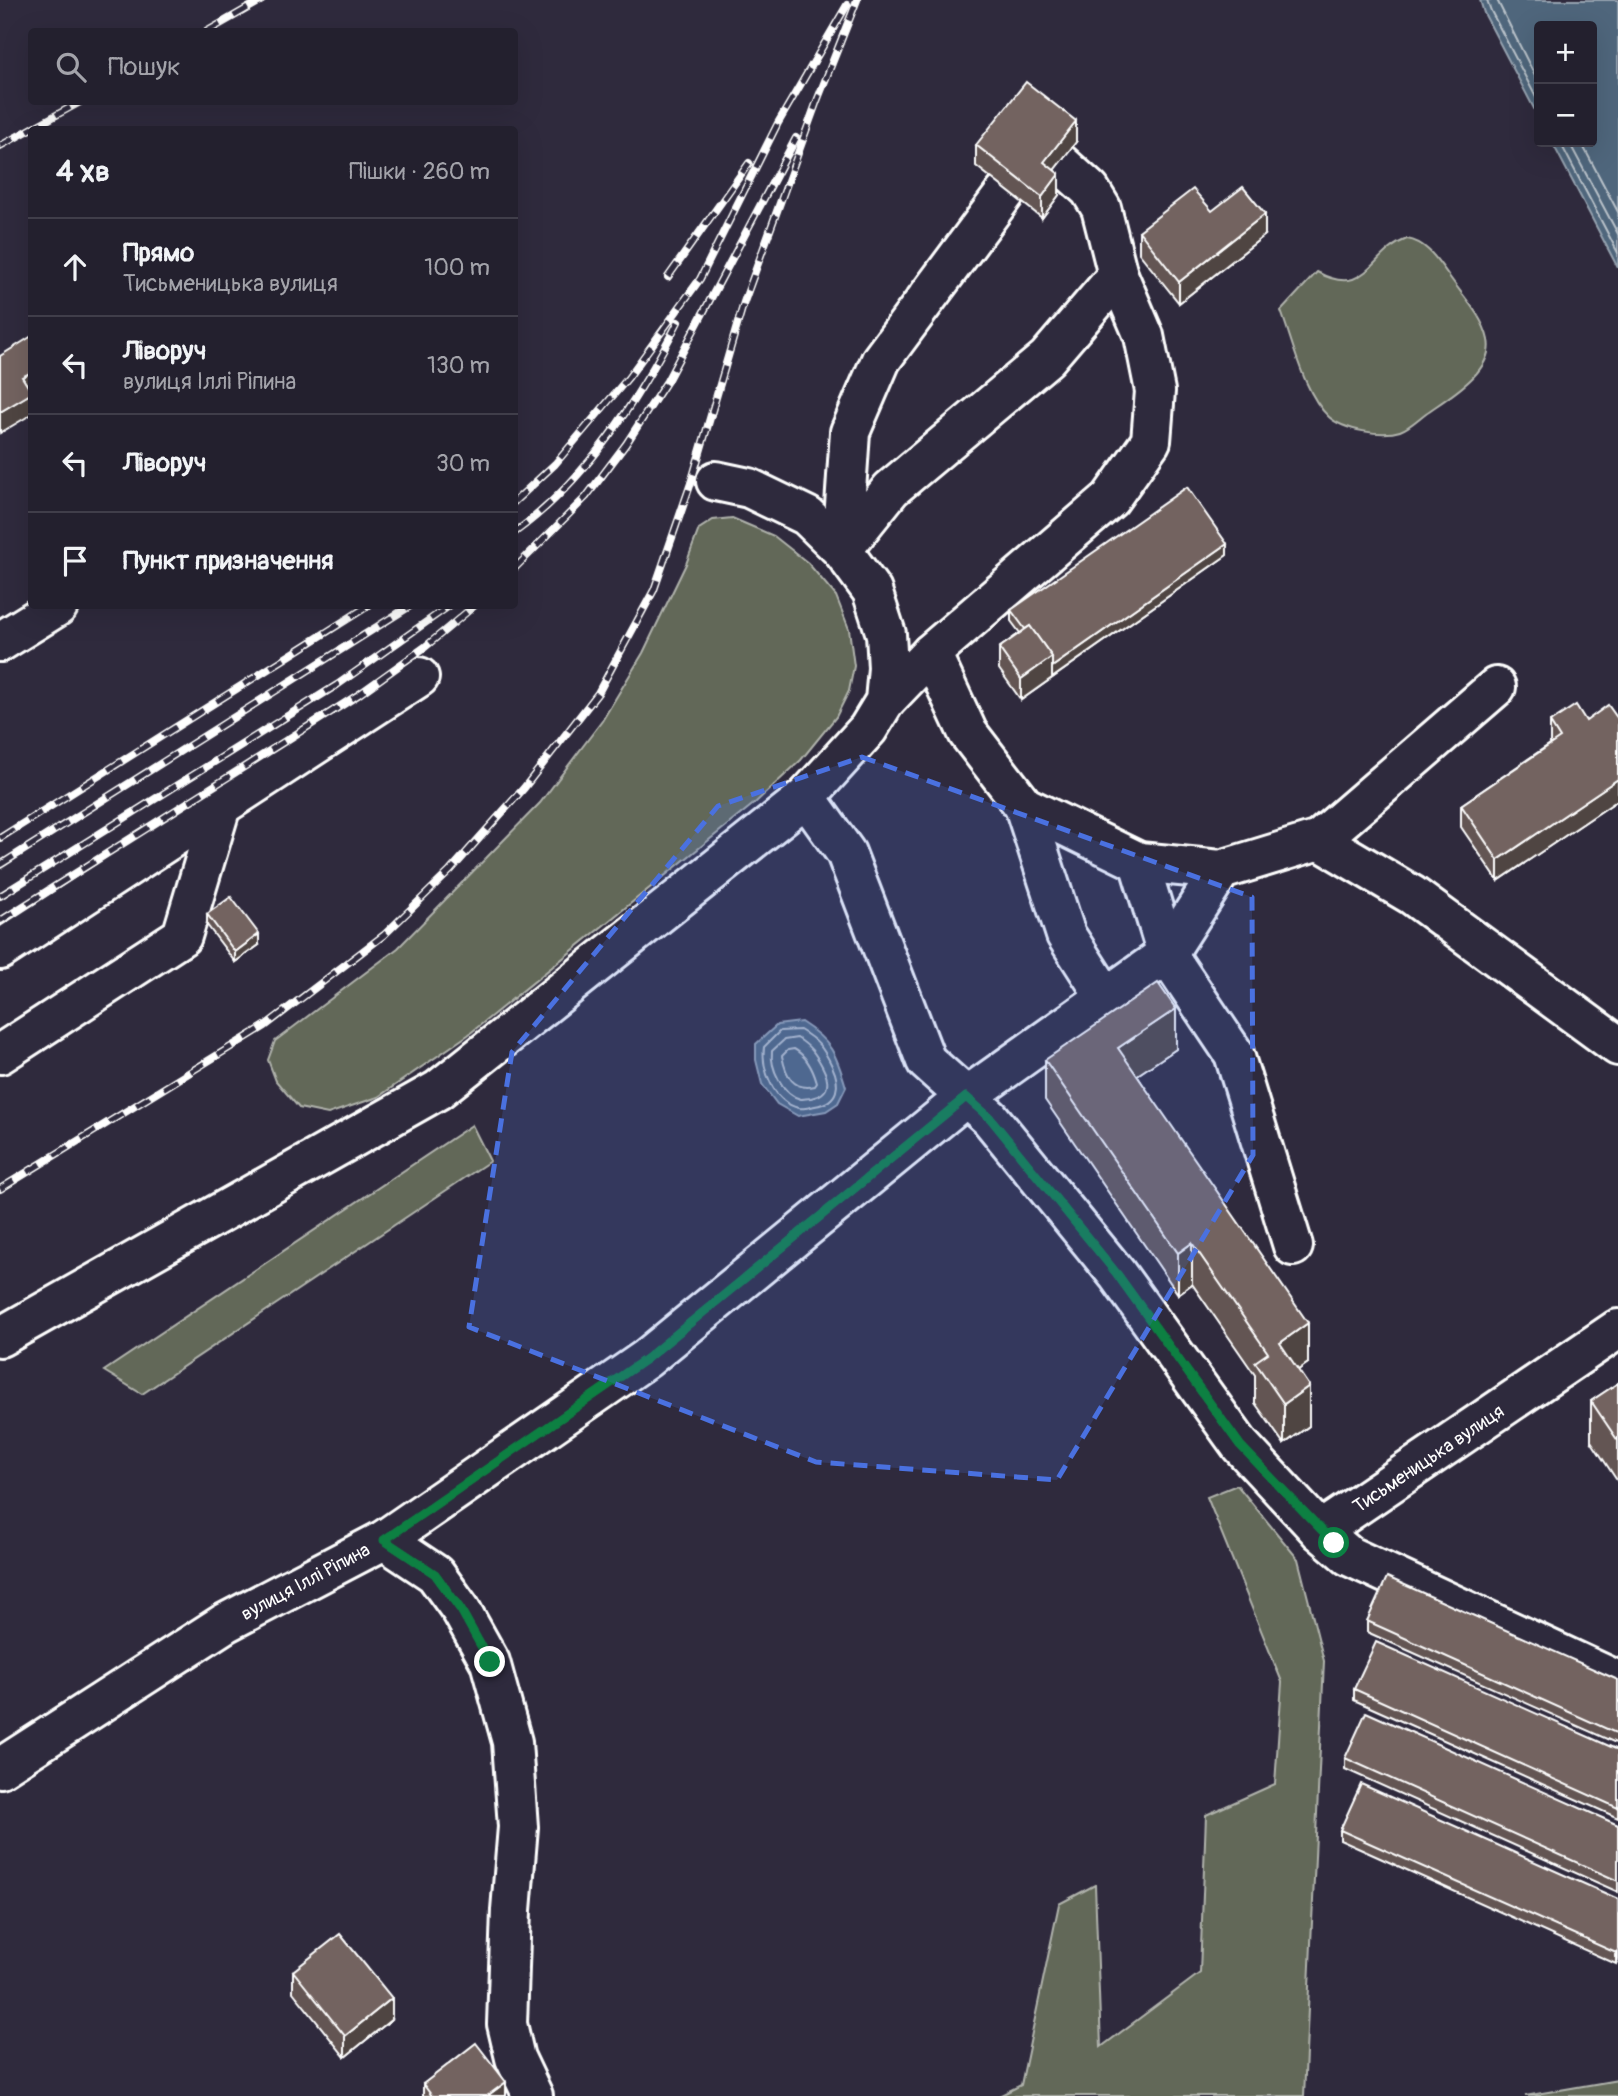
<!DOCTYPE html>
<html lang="uk">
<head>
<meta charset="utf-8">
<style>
  :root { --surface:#23202e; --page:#2f2d3a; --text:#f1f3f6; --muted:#a3a3aa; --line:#403e4a }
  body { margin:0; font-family:Pangolin,sans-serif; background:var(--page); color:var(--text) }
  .controls { position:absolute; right:21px; top:21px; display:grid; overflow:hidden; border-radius:7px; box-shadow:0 7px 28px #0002 }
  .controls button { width:63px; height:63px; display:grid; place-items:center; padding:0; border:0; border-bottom:2px solid var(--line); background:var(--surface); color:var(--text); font:35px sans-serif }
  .stop { position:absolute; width:21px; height:21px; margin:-16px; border:5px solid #0b8043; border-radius:50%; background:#fff }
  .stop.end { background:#0b8043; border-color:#fff; box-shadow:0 2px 7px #0008 }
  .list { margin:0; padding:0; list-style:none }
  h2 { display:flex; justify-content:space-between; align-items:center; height:91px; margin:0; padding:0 28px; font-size:30px }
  h2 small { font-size:23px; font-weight:400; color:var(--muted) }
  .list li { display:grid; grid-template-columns:46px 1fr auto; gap:21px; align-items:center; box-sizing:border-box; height:98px; padding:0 28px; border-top:2px solid var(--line) }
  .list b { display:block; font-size:26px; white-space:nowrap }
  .list p { margin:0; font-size:23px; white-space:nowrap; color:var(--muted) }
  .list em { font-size:23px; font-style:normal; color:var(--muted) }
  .icon { flex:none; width:38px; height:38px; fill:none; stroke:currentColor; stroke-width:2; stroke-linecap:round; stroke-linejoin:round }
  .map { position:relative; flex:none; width:1618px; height:2096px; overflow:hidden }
  .search { position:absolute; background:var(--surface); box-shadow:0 7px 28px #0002; left:28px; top:28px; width:490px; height:77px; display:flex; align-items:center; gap:18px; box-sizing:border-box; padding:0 24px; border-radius:7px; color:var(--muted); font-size:26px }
  .panel { position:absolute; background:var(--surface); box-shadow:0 7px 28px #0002; left:28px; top:126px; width:490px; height:483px; border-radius:7px }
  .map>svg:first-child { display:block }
</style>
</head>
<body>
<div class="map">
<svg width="1618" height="2096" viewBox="0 0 1618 2096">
  <rect width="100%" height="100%" fill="#2f2a3d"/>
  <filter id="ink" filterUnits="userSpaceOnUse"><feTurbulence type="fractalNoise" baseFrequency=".0143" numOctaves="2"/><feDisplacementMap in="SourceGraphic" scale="14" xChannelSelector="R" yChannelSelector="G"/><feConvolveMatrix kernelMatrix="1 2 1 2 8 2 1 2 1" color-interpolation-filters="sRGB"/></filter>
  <g filter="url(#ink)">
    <g fill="#626759" stroke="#b0b3ac" stroke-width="2">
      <path d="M1407 239C1427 242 1438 261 1449 276 1462 295 1483 316 1488 340 1495 371 1447 398 1426 413 1418 419 1409 428 1400 431 1382 437 1343 430 1329 417 1304 394 1293 343 1281 311L1317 272C1367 299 1369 253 1407 239Z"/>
      <path d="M732 518 774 536 808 563 836 596 849 629 854 666 849 691 836 717 801 760 756 802 468 1035 378 1097 328 1114 299 1108 276 1081 268 1060 275 1041 398 948 540 803 602 721 643 653 686 564 699 529 713 520Z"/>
      <path d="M472 1125 490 1161 142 1394 104 1371Z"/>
      <path d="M1237 1485 1298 1559 1324 1661 1304 2096H999L1021 2085 1059 1904 1095 1885 1101 2047 1200 1973 1206 1815 1275 1784 1282 1682 1207 1497Z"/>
      <path d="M1618 2080V2096H1525Z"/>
    </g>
    <g fill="#50667b" stroke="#96a3b0" stroke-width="2">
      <path d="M1480 0H1618V268L1552 142H1592V26H1539V118L1484 13Z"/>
      <path d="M801 1022C831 1041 836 1053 846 1087L838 1103 826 1111 798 1116 777 1104 762 1084 756 1060V1044L777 1025Z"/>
    </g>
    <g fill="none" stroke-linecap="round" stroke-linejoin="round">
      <g stroke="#b9c2ca" stroke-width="2">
        <path d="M1487 0 1491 11 1539 103"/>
        <path d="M1497 0 1539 84"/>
        <path d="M1560 142 1618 253"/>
        <path d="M1569 142 1618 234"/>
        <path d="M1581 142 1618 212"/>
        <path d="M800 1030C817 1040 823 1047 832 1066 841 1085 839 1102 815 1106 810 1107 803 1109 799 1108 774 1103 761 1069 764 1047L780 1031Z"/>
        <path d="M797 1038C810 1046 815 1053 822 1066 830 1081 831 1094 811 1098 810 1098 802 1099 801 1099 782 1095 770 1067 772 1051L784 1040Z"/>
        <path d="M794 1049C807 1056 813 1069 817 1083L815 1086C793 1091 786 1076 782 1056L788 1050Z"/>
      </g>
      <g stroke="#fff" stroke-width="44">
        <g id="minor">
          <path d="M842 550 850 432 881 360 1005 193"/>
          <path d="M842 550 891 489 1047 358 1118 275"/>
          <path d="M0 642 58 606"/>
          <path d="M931 653 968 733 1024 806 1139 862 1221 870"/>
          <path d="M885 701 931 653 1110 499 1151 441 1155 391 1144 336 1118 275 1101 208 1090 190 1060 163"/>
          <path d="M806 797 846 853 926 1061 990 1118 1117 1274 1240 1445 1320 1531 1349 1556 1618 1681"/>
          <path d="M1024 806 1066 935 1107 999"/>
          <path d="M1319 840 1412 895 1618 1046"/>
          <path d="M1139 862 1167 954 1234 1054 1293 1246"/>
          <path d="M0 950 419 677"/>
          <path d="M0 1054 182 936 221 806"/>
          <path d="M0 1337 438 1090 806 797 868 729 885 701 888 668 886 634 872 591 842 550 807 516 749 488 716 481"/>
          <path d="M1320 1531 1618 1329"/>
          <path d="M384 1540 435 1574 461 1610 490 1662 512 1742 518 1827 511 1910 507 2024 515 2058 533 2096"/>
          <path d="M0 1768 225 1623 384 1540 646 1359 966 1097 1167 954 1221 870 1319 840 1496 687"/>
        </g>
      </g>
      <use href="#minor" stroke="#2f2a3d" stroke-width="38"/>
      <g stroke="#fff" stroke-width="8">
        <g id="rail">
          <path d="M206 32 262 0"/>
          <path d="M0 146 80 102"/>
          <path d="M668 277 749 163"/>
          <path d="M514 502 555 464 628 378 700 279 778 123 847 5"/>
          <path d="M514 533C586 481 638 400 678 322"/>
          <path d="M514 569 586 497 626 444 667 381 796 138"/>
          <path d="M0 838 368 606"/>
          <path d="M0 865 410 606"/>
          <path d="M0 896 337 685 449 606"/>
          <path d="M0 921 358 695 425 647 474 606"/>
          <path d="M0 1189 265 1026 384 935 450 871 524 788 598 693 654 590 691 483 744 302 817 101 857 0"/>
        </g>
      </g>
      <use href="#rail" stroke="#2f2a3d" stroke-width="5" stroke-dasharray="16" stroke-linecap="butt"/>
    </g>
    <g fill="#635553" stroke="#fff" stroke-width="2">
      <path d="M1076 142 1054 170 1059 195 1042 218 976 166V145Z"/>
      <path d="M1212 211 1265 235 1179 303 1139 253V231Z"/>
      <path d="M1227 555 1021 700 999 669V648L1020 633 1011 621V610Z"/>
      <path d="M1618 719V800L1498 881 1461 827V805L1550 744V722Z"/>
      <path d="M207 914 259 945 235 962 207 925Z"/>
      <path d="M1176 1049 1137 1075 1308 1363 1298 1370 1309 1426 1284 1444 1255 1403V1375L1192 1284 1178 1294 1045 1100V1060Z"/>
      <path d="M1618 1383V1482L1591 1441V1401Z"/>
      <path d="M1367 1621 1618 1680V1744L1367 1632Z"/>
      <path d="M1354 1689 1618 1750V1818L1354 1700Z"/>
      <path d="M1345 1758 1618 1825V1892L1345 1769Z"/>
      <path d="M1340 1830 1618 1899 1616 1964 1340 1840Z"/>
      <path d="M293 1971 392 2019 345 2057 293 1992Z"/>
      <path d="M423 2084 506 2096H423Z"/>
    </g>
    <g fill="#504543" stroke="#fff" stroke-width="2">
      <path d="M1076 121V142L1044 183V162Z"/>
      <path d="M1059 174V195L1042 218V197Z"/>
      <path d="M1265 214V235L1179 303V282Z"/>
      <path d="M32 372V393L22 377Z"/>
      <path d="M32 393V414L0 433V412Z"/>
      <path d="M1227 544V555L1052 678V667Z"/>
      <path d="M1052 657V678L1021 700V679Z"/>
      <path d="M1618 779V800L1498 881V860Z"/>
      <path d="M259 934V945L235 962V952Z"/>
      <path d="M1176 1009V1049L1118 1088V1048Z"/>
      <path d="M1192 1243V1284L1178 1294V1253Z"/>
      <path d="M1308 1323V1363L1280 1383V1343Z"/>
      <path d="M1309 1386V1426L1284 1444V1404Z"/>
      <path d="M1618 1950V1960L1616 1964V1953Z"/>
      <path d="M392 1998V2019L345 2057V2036Z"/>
      <path d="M506 2082V2096H487Z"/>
    </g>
    <g fill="#736360" stroke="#fff" stroke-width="2">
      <path d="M1026 82 1076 121 1044 162 1059 174 1042 197 976 145Z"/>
      <path d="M1243 187 1265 214 1179 282 1139 231 1193 189 1212 211Z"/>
      <path d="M32 336V372L22 377 32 393 0 412V356Z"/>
      <path d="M1187 487 1227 544 1052 667V657L1030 626 1025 629 1011 610Z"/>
      <path d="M1030 626 1052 657 1021 679 999 648Z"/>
      <path d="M1576 705 1586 721 1608 705 1618 719V779L1498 860 1461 805 1560 738 1550 722Z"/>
      <path d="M231 897 259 934 235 952 207 914Z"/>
      <path d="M1158 983 1176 1009 1118 1048 1308 1323 1280 1343 1309 1386 1284 1404 1255 1362 1268 1353 1192 1243 1178 1253 1045 1060Z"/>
      <path d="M1618 1383V1441L1591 1401Z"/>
      <path d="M1387 1577 1618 1680V1734L1367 1621Z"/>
      <path d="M1376 1642 1618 1750V1808L1354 1689Z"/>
      <path d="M1366 1712 1618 1825V1881L1345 1758Z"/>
      <path d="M1361 1784 1618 1899V1950L1616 1953 1340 1830Z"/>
      <path d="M340 1934 392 1998 345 2036 293 1971Z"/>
      <path d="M476 2043 506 2082 487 2096H432L423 2084Z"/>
    </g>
  </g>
  <g fill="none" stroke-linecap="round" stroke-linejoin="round" filter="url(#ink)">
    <path stroke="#0b8043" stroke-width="9" d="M490 1662 461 1610 435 1574 384 1540 646 1359 966 1097 990 1118 1117 1274 1240 1445 1334 1543"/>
  </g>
  <path fill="#4a71e0" fill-opacity="0.2" stroke="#4a71e0" stroke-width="5" stroke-dasharray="14 9" stroke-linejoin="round" d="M862 757 1252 897 1253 1155 1057 1480 816 1462 469 1327 512 1052 718 806Z"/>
  <g text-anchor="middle" stroke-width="5" stroke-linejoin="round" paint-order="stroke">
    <g font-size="19" fill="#fff" stroke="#2f2a3d">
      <text transform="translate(1428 1458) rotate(-34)" y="7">Тисьменицька вулиця</text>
      <text transform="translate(305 1581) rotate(-28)" y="7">вулиця Іллі Ріпина</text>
    </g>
  </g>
</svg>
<div class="controls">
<button>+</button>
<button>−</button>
</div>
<div class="stop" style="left:1334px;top:1543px"></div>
<div class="stop end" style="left:490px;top:1662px"></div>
<div class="search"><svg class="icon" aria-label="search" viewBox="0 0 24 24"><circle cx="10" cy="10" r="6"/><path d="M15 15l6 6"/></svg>Пошук</div>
<section class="panel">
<h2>4 хв<small>Пішки · 260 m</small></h2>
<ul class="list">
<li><svg class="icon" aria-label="ahead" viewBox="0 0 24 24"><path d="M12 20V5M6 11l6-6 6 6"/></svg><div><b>Прямо</b><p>Тисьменицька вулиця</p></div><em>100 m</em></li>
<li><svg class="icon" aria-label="left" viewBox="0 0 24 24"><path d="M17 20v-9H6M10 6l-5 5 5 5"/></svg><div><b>Ліворуч</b><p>вулиця Іллі Ріпина</p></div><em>130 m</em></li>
<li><svg class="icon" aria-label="left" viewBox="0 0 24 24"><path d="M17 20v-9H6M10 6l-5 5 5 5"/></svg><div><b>Ліворуч</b></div><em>30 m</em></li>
<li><svg class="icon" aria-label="arrive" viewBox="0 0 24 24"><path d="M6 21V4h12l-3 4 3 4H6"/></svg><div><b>Пункт призначення</b></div></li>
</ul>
</section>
</div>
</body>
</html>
